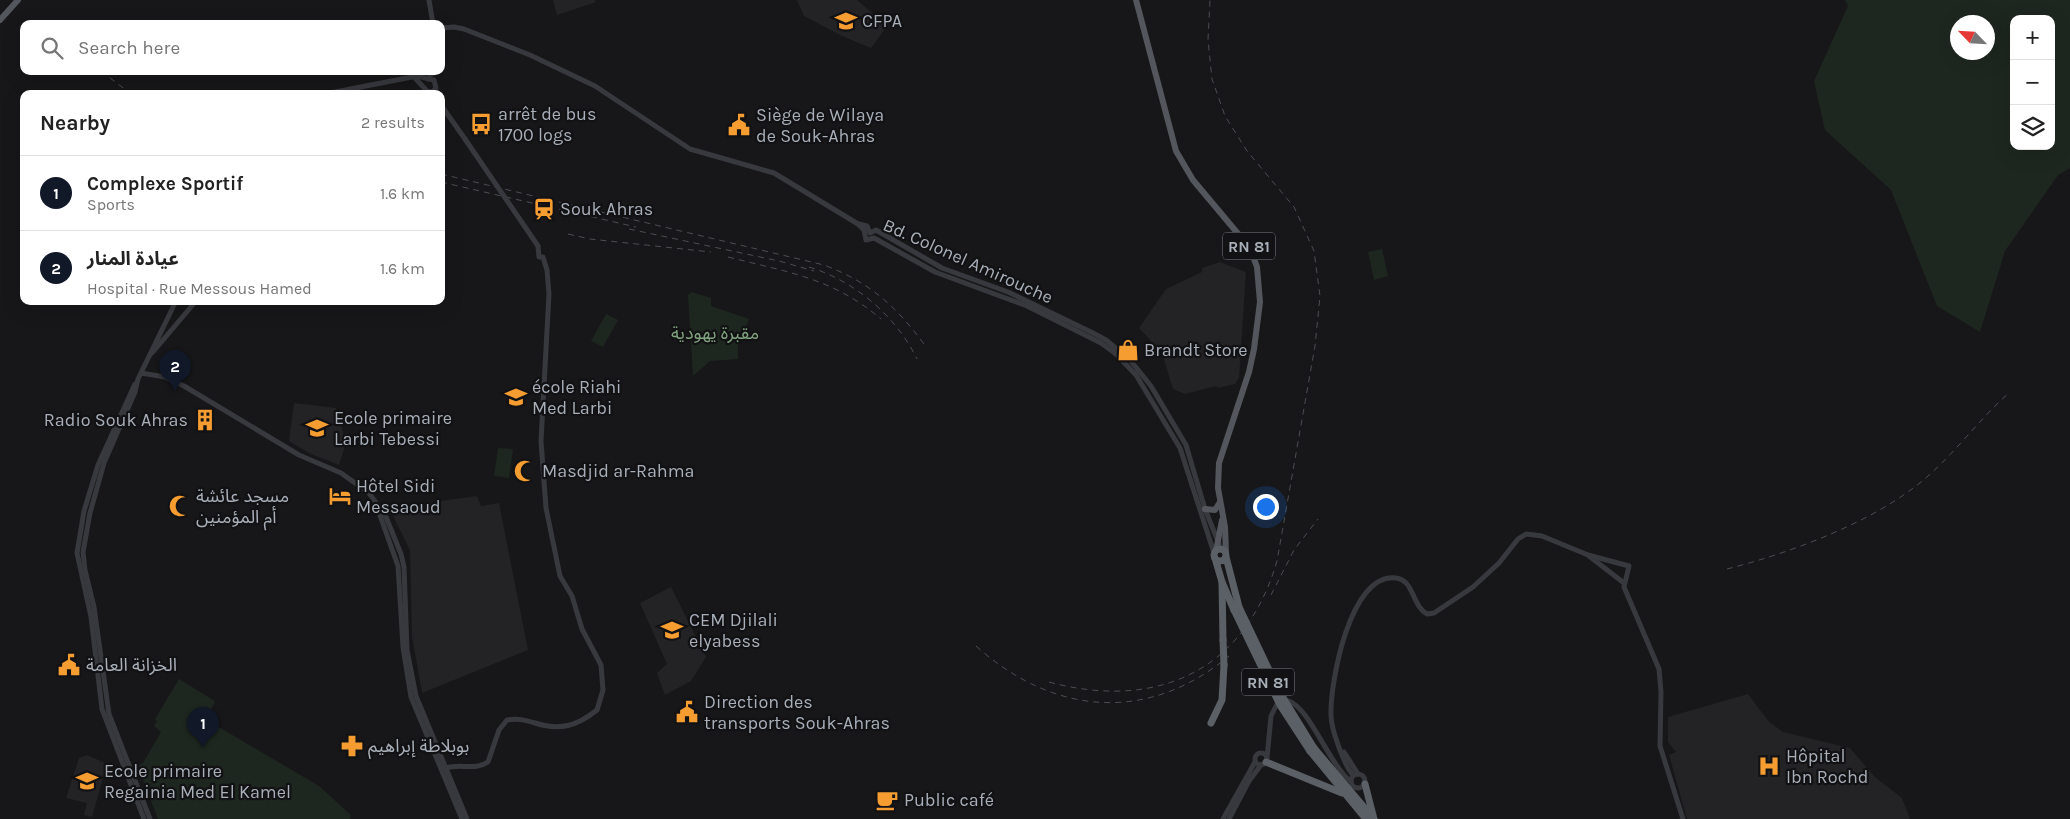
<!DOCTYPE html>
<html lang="en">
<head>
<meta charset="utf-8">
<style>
  :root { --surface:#fff; --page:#f2f2f2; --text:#222; --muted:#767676; --line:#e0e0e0; --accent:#111827 }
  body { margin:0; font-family:Karla,"Noto Sans Arabic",sans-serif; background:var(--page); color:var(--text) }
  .controls { position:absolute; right:15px; top:15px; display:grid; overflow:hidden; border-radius:10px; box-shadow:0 5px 20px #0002 }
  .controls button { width:45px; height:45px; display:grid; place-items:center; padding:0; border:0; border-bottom:1px solid var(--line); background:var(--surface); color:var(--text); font:25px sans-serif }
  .compass { position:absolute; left:1950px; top:15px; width:45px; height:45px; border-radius:50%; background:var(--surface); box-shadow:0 5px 20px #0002; rotate:295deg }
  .you { position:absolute; left:1265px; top:506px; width:18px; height:18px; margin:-12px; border:4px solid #fff; border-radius:50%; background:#1a73e8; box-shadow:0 0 0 8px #1a73e833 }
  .badge { display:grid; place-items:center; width:32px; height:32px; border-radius:50%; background:var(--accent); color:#fff; font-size:16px; font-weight:700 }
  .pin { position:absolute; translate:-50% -41px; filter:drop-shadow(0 1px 2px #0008) }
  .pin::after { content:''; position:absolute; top:26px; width:18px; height:15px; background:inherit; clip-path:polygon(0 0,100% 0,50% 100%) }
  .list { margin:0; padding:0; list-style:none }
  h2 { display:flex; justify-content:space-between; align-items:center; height:65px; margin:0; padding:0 20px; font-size:21px }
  h2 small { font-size:16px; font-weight:400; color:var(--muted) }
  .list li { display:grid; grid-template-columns:32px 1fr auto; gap:15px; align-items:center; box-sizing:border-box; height:75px; padding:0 20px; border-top:1px solid var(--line) }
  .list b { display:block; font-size:19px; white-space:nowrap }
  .list p { margin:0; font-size:16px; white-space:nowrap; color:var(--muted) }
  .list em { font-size:16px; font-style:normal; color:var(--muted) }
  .icon { flex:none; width:28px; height:28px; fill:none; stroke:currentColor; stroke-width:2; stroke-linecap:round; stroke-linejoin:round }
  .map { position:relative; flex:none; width:2070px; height:819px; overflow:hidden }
  .search { position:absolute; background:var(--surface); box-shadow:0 5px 20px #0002; left:20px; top:20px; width:425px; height:55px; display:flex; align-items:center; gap:12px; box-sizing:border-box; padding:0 18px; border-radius:10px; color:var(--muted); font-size:19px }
  .panel { position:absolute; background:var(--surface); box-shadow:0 5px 20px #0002; left:20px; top:90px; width:425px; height:215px; border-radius:10px }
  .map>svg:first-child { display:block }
</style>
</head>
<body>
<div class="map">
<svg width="2070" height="819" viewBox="0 0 2070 819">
  <rect width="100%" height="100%" fill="#171719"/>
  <g fill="#232326">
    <path d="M553 0H595L596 2 557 15Z"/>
    <path d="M797 0H857L887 26 871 48 842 36 804 16Z"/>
    <path d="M1220 262 1246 272 1239 378 1235 384 1218 388 1216 386 1185 394 1173 389 1162 353 1139 328 1166 289 1202 272V268Z"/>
    <path d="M294 403 336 408 346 443 339 465 311 454 289 441Z"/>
    <path d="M477 496 481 506 499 503 528 650 422 693 412 636 410 550 389 508Z"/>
    <path d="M671 587 706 657 691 681 665 695 657 673 667 664 640 603Z"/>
    <path d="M1748 694 1769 722 1783 732 1850 748 1875 777 1902 798 1910 819H1687L1669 755 1676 752 1668 742V717Z"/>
    <path d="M87 755 107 764 92 817 84 815 87 803 66 798 79 758Z"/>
  </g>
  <g fill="#1e271f" fill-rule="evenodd">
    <path d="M1845 0H2070V168L2058 175 2005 251 1980 332 1937 306 1891 190 1825 130 1814 81 1848 6ZM2014 19H2051V146H2014ZM1958 22H1988V52H1958Z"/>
    <path d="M1382 249 1388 276 1374 280 1368 252Z"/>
    <path d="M692 292 711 298V306L749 319 738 344V359L710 361 693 376 688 295Z"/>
    <path d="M606 314 618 320 603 347 591 341Z"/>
    <path d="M498 448 513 449 509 478 494 476Z"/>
    <path d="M179 679 215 701 207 720 319 786 351 815 350 819H158L138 766 143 763 161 732 154 726 157 721 155 719Z"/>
  </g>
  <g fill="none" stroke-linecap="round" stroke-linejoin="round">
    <g stroke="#38393e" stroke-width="5">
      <path d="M429 0 433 24"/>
      <path d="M441 28 454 27 464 29 530 55 595 86 690 149 774 173 858 224 864 230 866 240 874 238 935 272 1027 306 1101 343 1116 354 1136 375 1180 448 1214 553"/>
      <path d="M428 79 431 74 440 71"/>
      <path d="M325 94 417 76 434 80 436 88 432 92 427 91 414 77"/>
      <path d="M441 105 465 139"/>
      <path d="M859 224 867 226 870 233 876 230 942 268 1008 292 1091 332 1106 340 1130 360 1151 386 1186 445 1205 509 1221 549"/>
      <path d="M152 353 196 301"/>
      <path d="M141 373 165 377 184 386 299 455 341 473 369 493 386 517 401 554 404 567 407 650 416 696 467 819"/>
      <path d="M135 384 98 465 84 511 77 553 91 617 102 709 144 819"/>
      <path d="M377 507 398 566 403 647 411 697 462 819"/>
      <path d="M1589 556 1624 583"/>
      <path d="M1344 752 1358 774"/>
      <circle cx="1261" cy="759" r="6"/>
      <path d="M1267 758 1271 716 1277 704 1289 701C1310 709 1329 764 1351 782"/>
      <path d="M446 768C461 763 475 771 488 762L499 730 507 720C517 718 525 720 535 723 560 731 577 726 597 710L603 690 601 665 582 629 572 596 560 576 546 508 541 441 549 294 547 270 543 257H539L538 246"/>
      <circle cx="1358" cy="781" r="7"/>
      <path d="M1353 775C1344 765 1331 729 1331 715 1330 683 1350 572 1396 578 1414 580 1412 606 1427 614L1434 613 1473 587 1499 563 1518 539 1526 534 1542 536 1588 555 1629 566 1624 587 1659 669 1661 692 1660 746 1683 819"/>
      <path d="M150 819 109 714 94 607 85 570 83 552 90 513 104 463 135 392 138 379 176 301"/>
      <path d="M1223 819 1255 762"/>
      <path d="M1229 819 1249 781 1261 765"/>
    </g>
    <g stroke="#53575d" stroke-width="6">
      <path d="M1136 0 1176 151 1193 180 1250 248 1257 267 1260 302 1254 349 1249 372 1219 463 1218 488 1225 527 1226 553"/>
      <path d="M0 20 18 0"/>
      <path d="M1205 509 1215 510 1220 502"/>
      <path d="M1216 551 1222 520"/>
    </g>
    <g stroke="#5b6066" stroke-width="7">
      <circle cx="1220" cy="555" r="6"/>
      <path d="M1226 557 1239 607"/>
      <path d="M1215 558 1222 582 1234 610"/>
      <path d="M1222 582 1223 640"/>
      <path d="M1211 723 1222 700 1224 665"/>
      <path d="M1314 748 1374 819"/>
      <path d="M1310 751 1366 819"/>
      <path d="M1266 762 1342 793"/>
      <path d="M1365 784 1374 819"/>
    </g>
    <g stroke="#4a4d53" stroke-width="1" stroke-dasharray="6 5" stroke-linecap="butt">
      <path d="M101 71 131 94"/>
      <path d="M441 174 824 265C869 282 895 305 924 344"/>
      <path d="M441 182 636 227"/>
      <path d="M629 229 779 261 814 271"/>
      <path d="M568 234 590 239 711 252"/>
      <path d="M728 257C787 272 833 278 881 319"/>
      <path d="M809 267C855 281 896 316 917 359"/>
      <path d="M1727 569C1790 553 1871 523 1921 482 1954 455 1978 420 2010 392"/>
      <path d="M1271 595 1294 550 1318 519"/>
      <path d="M976 646C1053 715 1147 724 1229 656"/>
      <path d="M1049 682C1157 711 1245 671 1277 561L1315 346 1320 296 1314 251 1294 207 1247 151 1225 116 1212 79 1208 40 1210 0"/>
    </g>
    <path stroke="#38393e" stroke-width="5" d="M465 139 538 246"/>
    <g stroke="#5b6066" stroke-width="7">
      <path d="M1239 607 1279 691 1314 748"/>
      <path d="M1234 610 1280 705 1310 751"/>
      <path d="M1223 640 1224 665"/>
    </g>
  </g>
  <defs>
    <g id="university-bare" transform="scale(1.725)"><path d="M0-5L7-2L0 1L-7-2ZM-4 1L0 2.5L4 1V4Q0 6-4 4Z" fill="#f69d32" stroke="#121214" stroke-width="2.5" paint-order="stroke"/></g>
    <g id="bus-bare" transform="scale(1.725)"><path d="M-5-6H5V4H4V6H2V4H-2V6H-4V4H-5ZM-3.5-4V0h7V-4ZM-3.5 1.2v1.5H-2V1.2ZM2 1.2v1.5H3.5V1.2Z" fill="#f69d32" stroke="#121214" stroke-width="2.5" paint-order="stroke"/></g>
    <g id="civic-bare" transform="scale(1.725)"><path d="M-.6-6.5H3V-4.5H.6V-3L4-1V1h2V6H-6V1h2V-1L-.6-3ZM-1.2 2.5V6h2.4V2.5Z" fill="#f69d32" stroke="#121214" stroke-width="2.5" paint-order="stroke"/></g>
    <g id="station-bare" transform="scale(1.725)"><path d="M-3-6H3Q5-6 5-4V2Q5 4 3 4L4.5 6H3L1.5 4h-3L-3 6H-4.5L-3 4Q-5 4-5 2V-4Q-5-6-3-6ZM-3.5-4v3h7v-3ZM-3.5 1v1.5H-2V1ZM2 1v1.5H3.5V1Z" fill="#f69d32" stroke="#121214" stroke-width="2.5" paint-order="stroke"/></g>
    <g id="shop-bare" transform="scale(1.725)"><path d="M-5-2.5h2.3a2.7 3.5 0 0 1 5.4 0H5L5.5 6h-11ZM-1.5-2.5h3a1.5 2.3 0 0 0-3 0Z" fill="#f69d32" stroke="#121214" stroke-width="2.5" paint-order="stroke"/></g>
    <g id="school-bare" transform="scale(1.725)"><path d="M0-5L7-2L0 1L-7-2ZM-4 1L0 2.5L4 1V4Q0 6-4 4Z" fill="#f69d32" stroke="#121214" stroke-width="2.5" paint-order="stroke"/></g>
    <g id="building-bare" transform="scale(1.725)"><path d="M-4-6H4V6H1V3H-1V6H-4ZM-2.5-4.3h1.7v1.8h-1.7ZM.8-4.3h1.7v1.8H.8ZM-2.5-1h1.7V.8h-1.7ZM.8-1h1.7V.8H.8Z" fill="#f69d32" stroke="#121214" stroke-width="2.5" paint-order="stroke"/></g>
    <g id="mosque-bare" transform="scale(1.725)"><path d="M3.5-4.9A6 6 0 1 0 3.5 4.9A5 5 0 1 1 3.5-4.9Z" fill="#f69d32" stroke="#121214" stroke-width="2.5" paint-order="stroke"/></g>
    <g id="hotel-bare" transform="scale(1.725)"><path d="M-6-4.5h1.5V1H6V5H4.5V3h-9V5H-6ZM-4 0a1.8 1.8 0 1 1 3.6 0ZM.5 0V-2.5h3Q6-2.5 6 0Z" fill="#f69d32" stroke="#121214" stroke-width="2.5" paint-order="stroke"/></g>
    <g id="pharmacy-bare" transform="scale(1.725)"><path d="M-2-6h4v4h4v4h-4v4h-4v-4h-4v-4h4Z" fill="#f69d32" stroke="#121214" stroke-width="2.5" paint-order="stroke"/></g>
    <g id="hospital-bare" transform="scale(1.725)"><path d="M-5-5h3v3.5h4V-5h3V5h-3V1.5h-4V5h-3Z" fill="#f69d32" stroke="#121214" stroke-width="2.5" paint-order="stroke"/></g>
    <g id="cafe-bare" transform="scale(1.725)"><path d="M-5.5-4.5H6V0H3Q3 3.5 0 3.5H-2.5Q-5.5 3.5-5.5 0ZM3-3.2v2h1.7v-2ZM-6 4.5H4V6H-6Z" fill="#f69d32" stroke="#121214" stroke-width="2.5" paint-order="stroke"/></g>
  </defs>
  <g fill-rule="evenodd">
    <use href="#university-bare" x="846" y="21"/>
    <use href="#bus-bare" x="481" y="124"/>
    <use href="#civic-bare" x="739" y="125"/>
    <use href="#station-bare" x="544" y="209"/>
    <use href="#shop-bare" x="1128" y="350"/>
    <use href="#school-bare" x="516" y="397"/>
    <use href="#building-bare" x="205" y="420"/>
    <use href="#school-bare" x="317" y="428"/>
    <use href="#mosque-bare" x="525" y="471"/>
    <use href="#hotel-bare" x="340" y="496"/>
    <use href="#mosque-bare" x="180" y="506"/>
    <use href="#school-bare" x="672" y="630"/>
    <use href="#civic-bare" x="69" y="665"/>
    <use href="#civic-bare" x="687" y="712"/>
    <use href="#pharmacy-bare" x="352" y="746"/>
    <use href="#hospital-bare" x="1769" y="766"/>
    <use href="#school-bare" x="87" y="781"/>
    <use href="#cafe-bare" x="887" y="800"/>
  </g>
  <g text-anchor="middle" stroke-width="4.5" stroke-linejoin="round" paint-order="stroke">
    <g fill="#121214" stroke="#7b8088" stroke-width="1">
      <rect x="1223" y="232.5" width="52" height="27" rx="4"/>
      <rect x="1242" y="668.5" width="52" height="27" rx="4"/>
    </g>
    <g font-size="16" font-weight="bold" fill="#a8afb9">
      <text x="1249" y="252">RN 81</text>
      <text x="1268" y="688">RN 81</text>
    </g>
    <g font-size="18" fill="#a8afb9" stroke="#121214" text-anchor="start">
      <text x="862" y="27">CFPA</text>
      <text x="498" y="120">arrêt de bus<tspan x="498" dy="21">1700 logs</tspan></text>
      <text x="756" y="121">Siège de Wilaya<tspan x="756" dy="21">de Souk-Ahras</tspan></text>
      <text x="560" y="215">Souk Ahras</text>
      <text x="1144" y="356">Brandt Store</text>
      <text x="532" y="393">école Riahi<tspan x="532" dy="21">Med Larbi</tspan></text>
      <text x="334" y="424">Ecole primaire<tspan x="334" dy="21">Larbi Tebessi</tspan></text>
      <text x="188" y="426" text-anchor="end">Radio Souk Ahras</text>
      <text x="542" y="477">Masdjid ar-Rahma</text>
      <text x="356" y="492">Hôtel Sidi<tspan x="356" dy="21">Messaoud</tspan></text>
      <text x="196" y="502">مسجد عائشة<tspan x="196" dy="21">أم المؤمنين</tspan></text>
      <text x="689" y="626">CEM Djilali<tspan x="689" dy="21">elyabess</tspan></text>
      <text x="86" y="671">الخزانة العامة</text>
      <text x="704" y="708">Direction des<tspan x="704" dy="21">transports Souk-Ahras</tspan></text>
      <text x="368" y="752">بوبلاطة إبراهيم</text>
      <text x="1786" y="762">Hôpital<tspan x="1786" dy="21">Ibn Rochd</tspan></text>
      <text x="104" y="777">Ecole primaire<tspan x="104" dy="21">Regainia Med El Kamel</tspan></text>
      <text x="904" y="806">Public café</text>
    </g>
    <g font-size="18" fill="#a8afb9" stroke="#121214">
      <text transform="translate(968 261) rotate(24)" y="6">Bd. Colonel Amirouche</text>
    </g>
    <g font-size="18" fill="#81a47f" stroke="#121214">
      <text x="715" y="339">مقبرة يهودية</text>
    </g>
  </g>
</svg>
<div class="controls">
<button>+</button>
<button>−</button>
<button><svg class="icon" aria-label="layers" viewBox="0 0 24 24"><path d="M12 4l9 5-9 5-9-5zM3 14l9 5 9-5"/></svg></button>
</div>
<svg class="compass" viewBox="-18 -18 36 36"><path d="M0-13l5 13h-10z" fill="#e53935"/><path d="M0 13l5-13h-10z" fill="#767676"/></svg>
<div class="you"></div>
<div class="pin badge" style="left:203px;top:748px">1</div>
<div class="pin badge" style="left:175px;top:391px">2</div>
<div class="search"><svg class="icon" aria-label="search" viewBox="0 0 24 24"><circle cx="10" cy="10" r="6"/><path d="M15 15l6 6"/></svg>Search here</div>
<section class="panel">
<h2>Nearby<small>2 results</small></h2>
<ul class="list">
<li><span class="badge">1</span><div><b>Complexe Sportif</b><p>Sports</p></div><em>1.6 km</em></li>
<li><span class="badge">2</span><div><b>عيادة المنار</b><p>Hospital · Rue Messous Hamed</p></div><em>1.6 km</em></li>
</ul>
</section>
</div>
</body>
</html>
